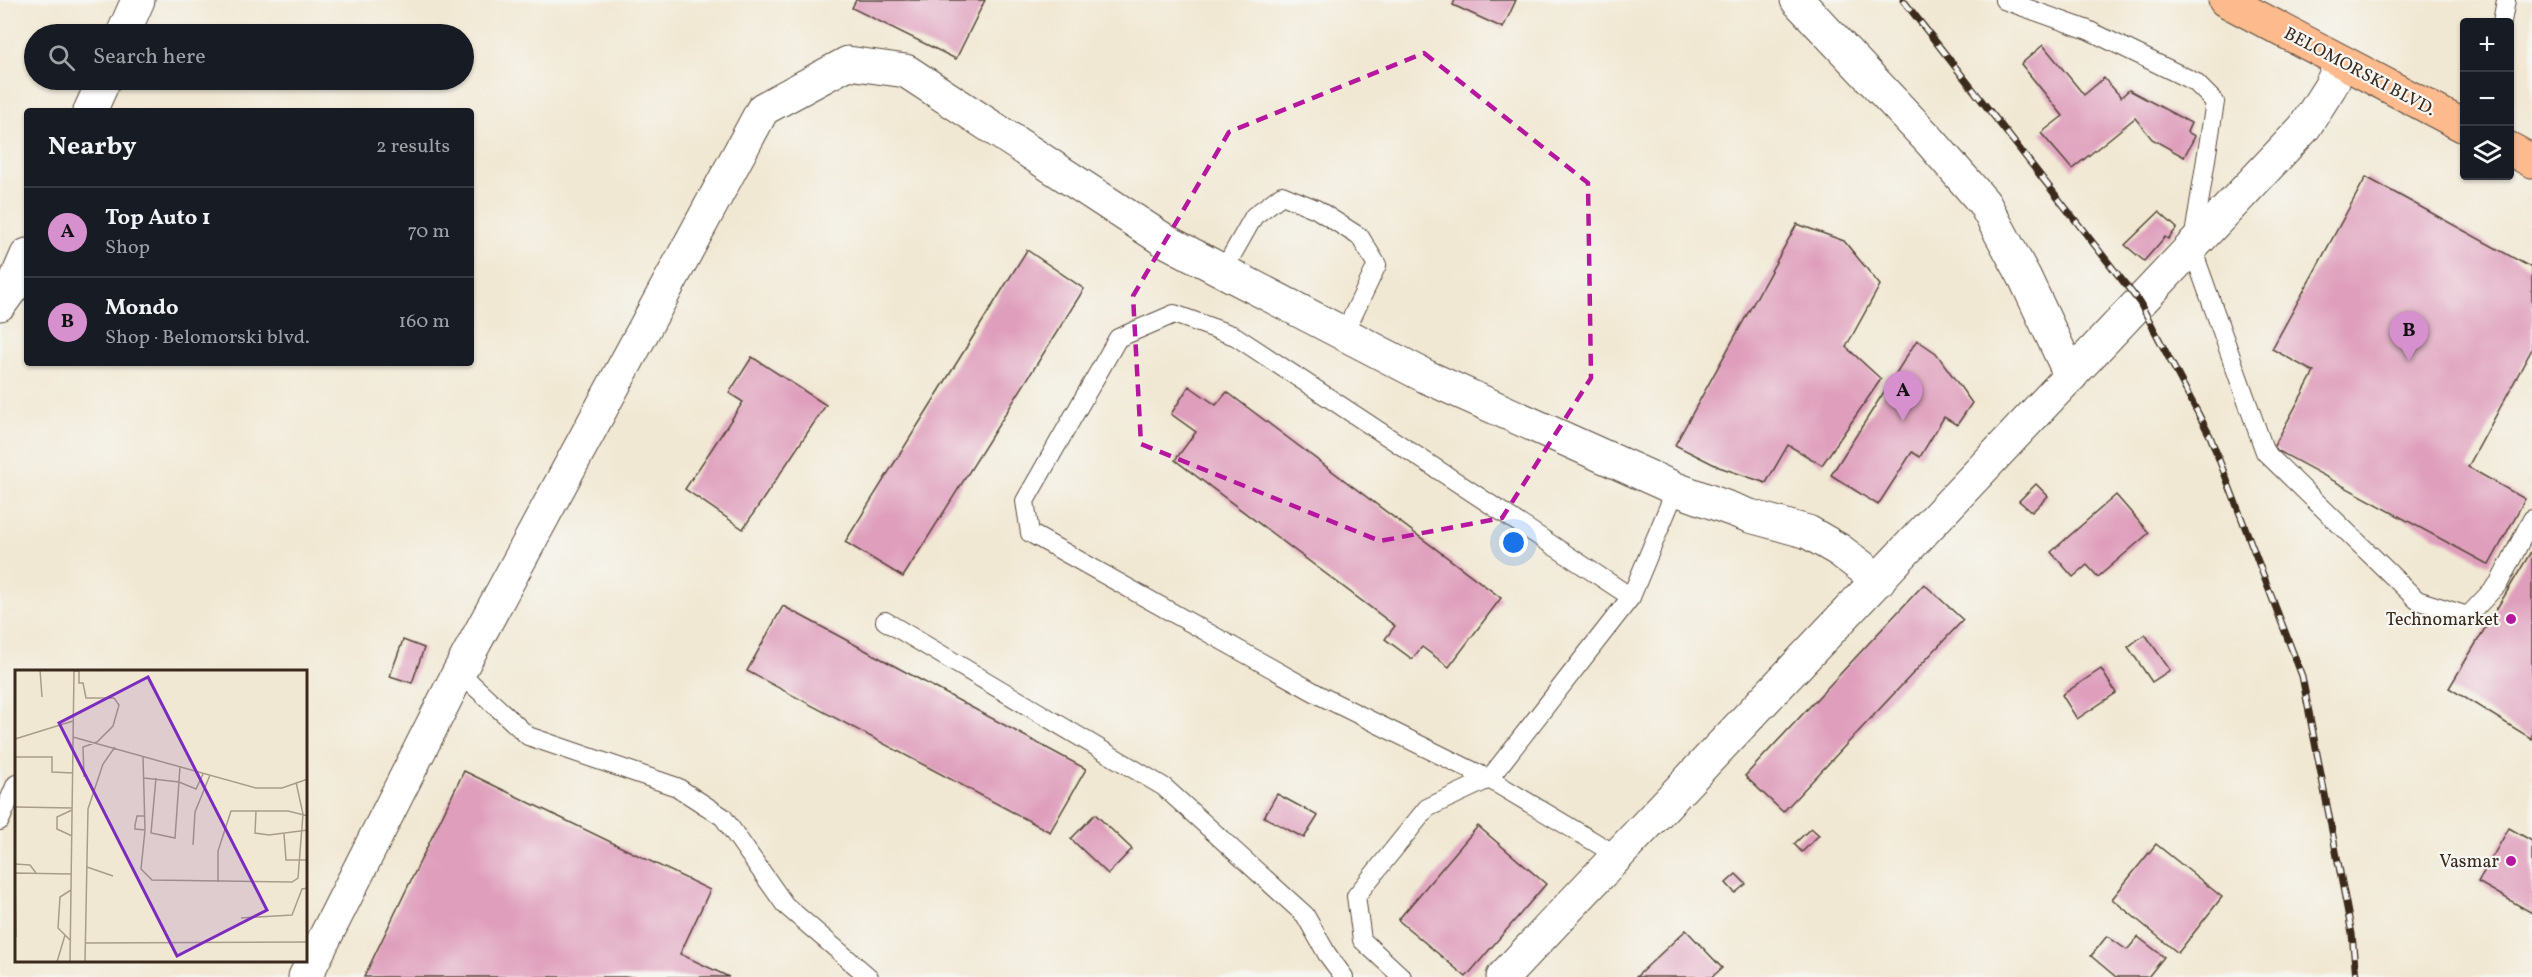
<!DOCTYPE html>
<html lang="en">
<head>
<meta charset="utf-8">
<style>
  :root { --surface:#171b24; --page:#242831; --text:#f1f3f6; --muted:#9ea1a6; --line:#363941; --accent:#d690ce }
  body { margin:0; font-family:Vollkorn,serif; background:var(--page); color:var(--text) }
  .controls { position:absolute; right:18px; top:18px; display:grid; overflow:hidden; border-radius:6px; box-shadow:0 2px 4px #0004 }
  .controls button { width:54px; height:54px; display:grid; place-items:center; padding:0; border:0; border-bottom:2px solid var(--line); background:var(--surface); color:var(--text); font:30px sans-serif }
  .you { position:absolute; left:1514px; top:543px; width:21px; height:21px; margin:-15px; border:4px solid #fff; border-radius:50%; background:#1a73e8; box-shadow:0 0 0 9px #1a73e833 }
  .badge { display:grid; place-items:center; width:39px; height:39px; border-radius:50%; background:var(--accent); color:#111; font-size:20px; font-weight:700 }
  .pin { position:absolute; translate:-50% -50px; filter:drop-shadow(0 2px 3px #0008) }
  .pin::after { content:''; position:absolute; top:32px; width:21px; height:18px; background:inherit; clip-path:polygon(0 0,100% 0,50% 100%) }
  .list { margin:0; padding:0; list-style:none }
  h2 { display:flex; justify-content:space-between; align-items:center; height:78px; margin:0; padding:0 24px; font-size:26px }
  h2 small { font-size:20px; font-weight:400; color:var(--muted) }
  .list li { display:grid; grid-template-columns:39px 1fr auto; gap:18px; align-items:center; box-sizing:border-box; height:90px; padding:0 24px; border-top:2px solid var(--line) }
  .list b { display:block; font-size:22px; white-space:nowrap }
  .list p { margin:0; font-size:20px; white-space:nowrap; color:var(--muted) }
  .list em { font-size:20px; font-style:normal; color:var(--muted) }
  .icon { flex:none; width:33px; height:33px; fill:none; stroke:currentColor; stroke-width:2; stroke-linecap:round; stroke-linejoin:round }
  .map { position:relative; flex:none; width:2532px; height:977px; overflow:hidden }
  .search { position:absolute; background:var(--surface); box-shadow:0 2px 4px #0004; left:24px; top:24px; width:450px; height:66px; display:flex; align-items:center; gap:15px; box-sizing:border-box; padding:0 21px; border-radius:33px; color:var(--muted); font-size:22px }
  .panel { position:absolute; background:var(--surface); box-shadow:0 2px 4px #0004; left:24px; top:108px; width:450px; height:258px; border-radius:6px }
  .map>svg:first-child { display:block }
</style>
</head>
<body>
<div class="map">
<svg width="2532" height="977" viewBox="0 0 2532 977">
  <rect width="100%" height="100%" fill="#f6f6f2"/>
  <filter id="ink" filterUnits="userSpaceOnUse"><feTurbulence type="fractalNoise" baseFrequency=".0167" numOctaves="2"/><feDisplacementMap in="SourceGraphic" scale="12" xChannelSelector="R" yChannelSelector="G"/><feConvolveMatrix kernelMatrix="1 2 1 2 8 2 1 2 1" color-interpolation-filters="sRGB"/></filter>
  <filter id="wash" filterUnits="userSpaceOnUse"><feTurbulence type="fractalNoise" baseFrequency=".008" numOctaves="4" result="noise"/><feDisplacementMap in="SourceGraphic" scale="24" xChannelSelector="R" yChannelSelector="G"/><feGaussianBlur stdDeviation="1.35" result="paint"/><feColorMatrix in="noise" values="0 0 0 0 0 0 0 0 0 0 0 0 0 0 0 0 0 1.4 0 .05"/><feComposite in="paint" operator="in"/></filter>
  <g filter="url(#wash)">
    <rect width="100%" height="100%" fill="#f1e8d3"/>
    <g id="blocks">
      <g fill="#df9fbc">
        <path d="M856 0H985L956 59 852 8Z"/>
        <path d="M1455 0H1516L1503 28 1453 5Z"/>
        <path d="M2043 45 2084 95 2104 78 2121 97 2129 90 2191 123 2187 132 2195 136 2184 157 2152 139 2135 118 2072 169 2041 133 2063 116 2021 64Z"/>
        <path d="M2366 177 2532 268V349L2468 467 2525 499 2489 565 2273 448 2314 372 2272 349Z"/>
        <path d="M2159 212 2177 228 2168 239 2165 237 2144 261 2125 245Z"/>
        <path d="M1797 224 1844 241 1880 285 1846 347 1881 379 1822 465 1788 445 1766 483 1719 467 1675 445Z"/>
        <path d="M1027 250 1084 289 903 577 845 542Z"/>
        <path d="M1917 340 1936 353 1972 403 1957 425 1944 417 1920 457 1912 452 1878 505 1831 475Z"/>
        <path d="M752 357 826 405 743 529 685 489 743 402 729 393Z"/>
        <path d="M1189 386 1216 405 1227 392 1501 598 1449 667 1422 647 1412 659 1385 639 1395 626 1175 460 1196 432 1171 414Z"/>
        <path d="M2036 484 2048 496 2032 512 2019 501Z"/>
        <path d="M2116 495 2149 533 2098 577 2087 565 2073 577 2051 552Z"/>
        <path d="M2532 550V739L2449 688Z"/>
        <path d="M1924 584 1963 620 1783 812 1745 776Z"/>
        <path d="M783 606 1086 769 1050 832 747 671Z"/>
        <path d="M2145 634 2170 670 2152 682 2128 647Z"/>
        <path d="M403 640 424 648 412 683 390 676Z"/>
        <path d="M2101 669 2116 693 2077 719 2062 695Z"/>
        <path d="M464 771 710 890 680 954 729 977H364Z"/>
        <path d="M1277 794 1318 816 1304 838 1264 817Z"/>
        <path d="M1095 814 1132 849 1108 874 1071 839Z"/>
        <path d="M1478 826 1546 884 1466 977 1398 920Z"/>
        <path d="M1811 828 1819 835 1802 852 1794 844Z"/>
        <path d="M2509 828 2532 841V913L2478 882Z"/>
        <path d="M2156 844 2222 897 2178 953 2112 899Z"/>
        <path d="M1736 874 1746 884 1735 893 1726 883Z"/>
        <path d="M1686 930 1722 968 1712 977H1636Z"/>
        <path d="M2107 936 2127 950 2138 937 2164 957 2148 977H2116L2091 956Z"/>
      </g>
    </g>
  </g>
  <g filter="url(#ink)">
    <use href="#blocks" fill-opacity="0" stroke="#564639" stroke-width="1.5"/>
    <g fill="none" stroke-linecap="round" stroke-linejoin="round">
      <g stroke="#564639" stroke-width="20">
        <g id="lane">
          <path d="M2004 0 2088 30 2195 82 2215 102 2192 248 2265 452 2417 600 2468 616 2499 583 2532 519"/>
          <path d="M2502 22 2506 0"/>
          <path d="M1223 271 1254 216 1282 195 1316 209 1360 237 1377 265 1344 334"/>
          <path d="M885 621 1164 787 1305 915 1327 954 1344 977"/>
          <path d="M459 672 528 736 677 787 723 817 785 905 869 977"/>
          <path d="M0 821 16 784"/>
          <path d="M1618 856 1489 779 1323 697 1030 533 1025 501 1118 338 1174 314 1235 336 1631 597"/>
          <path d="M1402 977 1362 940 1356 896 1427 808 1489 779 1631 597 1676 489"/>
        </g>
      </g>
      <g stroke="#564639" stroke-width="35">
        <g id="street">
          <path d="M1797 0 1931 142 1984 203 2025 278 2071 376"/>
          <path d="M123 34 138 0"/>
          <path d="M90 111 104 80"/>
          <path d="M0 304 14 285 27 255"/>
          <path d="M305 977 459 672 763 109 848 63 906 71 1164 240 1223 271 1427 377 1676 489 1750 516 1808 532 1839 550 1879 580"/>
          <path d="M1503 977 2304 128 2330 87 2342 62"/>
        </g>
      </g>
      <g stroke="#564639" stroke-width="35">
        <g id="primary">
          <path d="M2225 0 2464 126"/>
          <path d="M2510 149 2532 161"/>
        </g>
      </g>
      <use href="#lane" stroke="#fff" stroke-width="18"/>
      <use href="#street" stroke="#fff" stroke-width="33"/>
      <use href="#primary" stroke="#fcba8d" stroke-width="33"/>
      <g stroke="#3b2a1e" stroke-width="7">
        <path id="rail" d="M1903 0 2140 303 2210 436 2302 676 2352 934 2356 977"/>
      </g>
      <use href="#rail" stroke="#f6f6f2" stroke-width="4.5" stroke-dasharray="14" stroke-linecap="butt"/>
    </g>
  </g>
  <path fill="none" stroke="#b5179e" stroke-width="4.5" stroke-dasharray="12 8" stroke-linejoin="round" d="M1424 53 1588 183 1591 378 1502 518 1380 541 1141 444 1133 296 1229 132Z"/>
  <g fill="#b5179e" stroke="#f6f6f2" stroke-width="2">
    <circle cx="2511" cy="619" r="6"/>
    <circle cx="2511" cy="861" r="6"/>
  </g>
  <g text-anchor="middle" stroke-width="4.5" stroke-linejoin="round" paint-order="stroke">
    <g font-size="18" fill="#3b2a1e" stroke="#f6f6f2">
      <text transform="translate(2360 71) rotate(28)" y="6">BELOMORSKI BLVD.</text>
    </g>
    <g font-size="18" fill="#3b2a1e" stroke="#f6f6f2" text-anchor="end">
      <text x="2499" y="625">Technomarket</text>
      <text x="2499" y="867">Vasmar</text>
    </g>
  </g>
  <g transform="translate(15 670)">
    <rect width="292" height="292" fill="#f1e8d3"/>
    <path fill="none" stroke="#a89c8b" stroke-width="1.5" d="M25 0 27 27M59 1H64V13H68L71 28H99L104 35 98 56 82 72 68 77 69 107M58 67 241 118H267L293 109M0 69 58 51M128 86 130 160 126 199 137 210 277 212 283 208 288 144 281 112M0 87H37V102L58 103M129 108 164 112 181 119 188 104M141 108 136 163 160 168 165 97M0 137 57 138M241 141 240 163 254 165 293 160M130 160 120 159V155L122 146H130M269 164 271 190H293M57 166 42 159V147L57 140M178 175 180 142 195 105M0 194 15 195 21 203M72 197 98 206M0 203 1 267M0 203 56 204M203 212V181L216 141H273L293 146M226 248 277 245 287 219 293 218M56 271 43 258 45 227 56 220M70 273 293 272M42 292 50 265M55 292 59 0M70 292 73 139 88 94 100 77"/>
    <path fill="#7b2cbf" fill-opacity="0.15" stroke="#7b2cbf" stroke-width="3" d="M133 7 252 240 162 286 44 53Z"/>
    <rect width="292" height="292" fill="none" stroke="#3b2a1e" stroke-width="3"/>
  </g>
</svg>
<div class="controls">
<button>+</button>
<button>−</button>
<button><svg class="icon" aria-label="layers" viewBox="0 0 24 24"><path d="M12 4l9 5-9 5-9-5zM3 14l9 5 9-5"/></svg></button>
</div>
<div class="you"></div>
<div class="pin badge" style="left:1903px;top:421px">A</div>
<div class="pin badge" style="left:2409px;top:361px">B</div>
<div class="search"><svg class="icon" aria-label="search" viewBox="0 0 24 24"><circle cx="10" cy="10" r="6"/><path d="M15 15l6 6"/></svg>Search here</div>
<section class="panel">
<h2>Nearby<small>2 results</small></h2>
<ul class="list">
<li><span class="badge">A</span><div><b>Top Auto 1</b><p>Shop</p></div><em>70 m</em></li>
<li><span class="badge">B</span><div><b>Mondo</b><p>Shop · Belomorski blvd.</p></div><em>160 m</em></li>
</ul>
</section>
</div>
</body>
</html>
